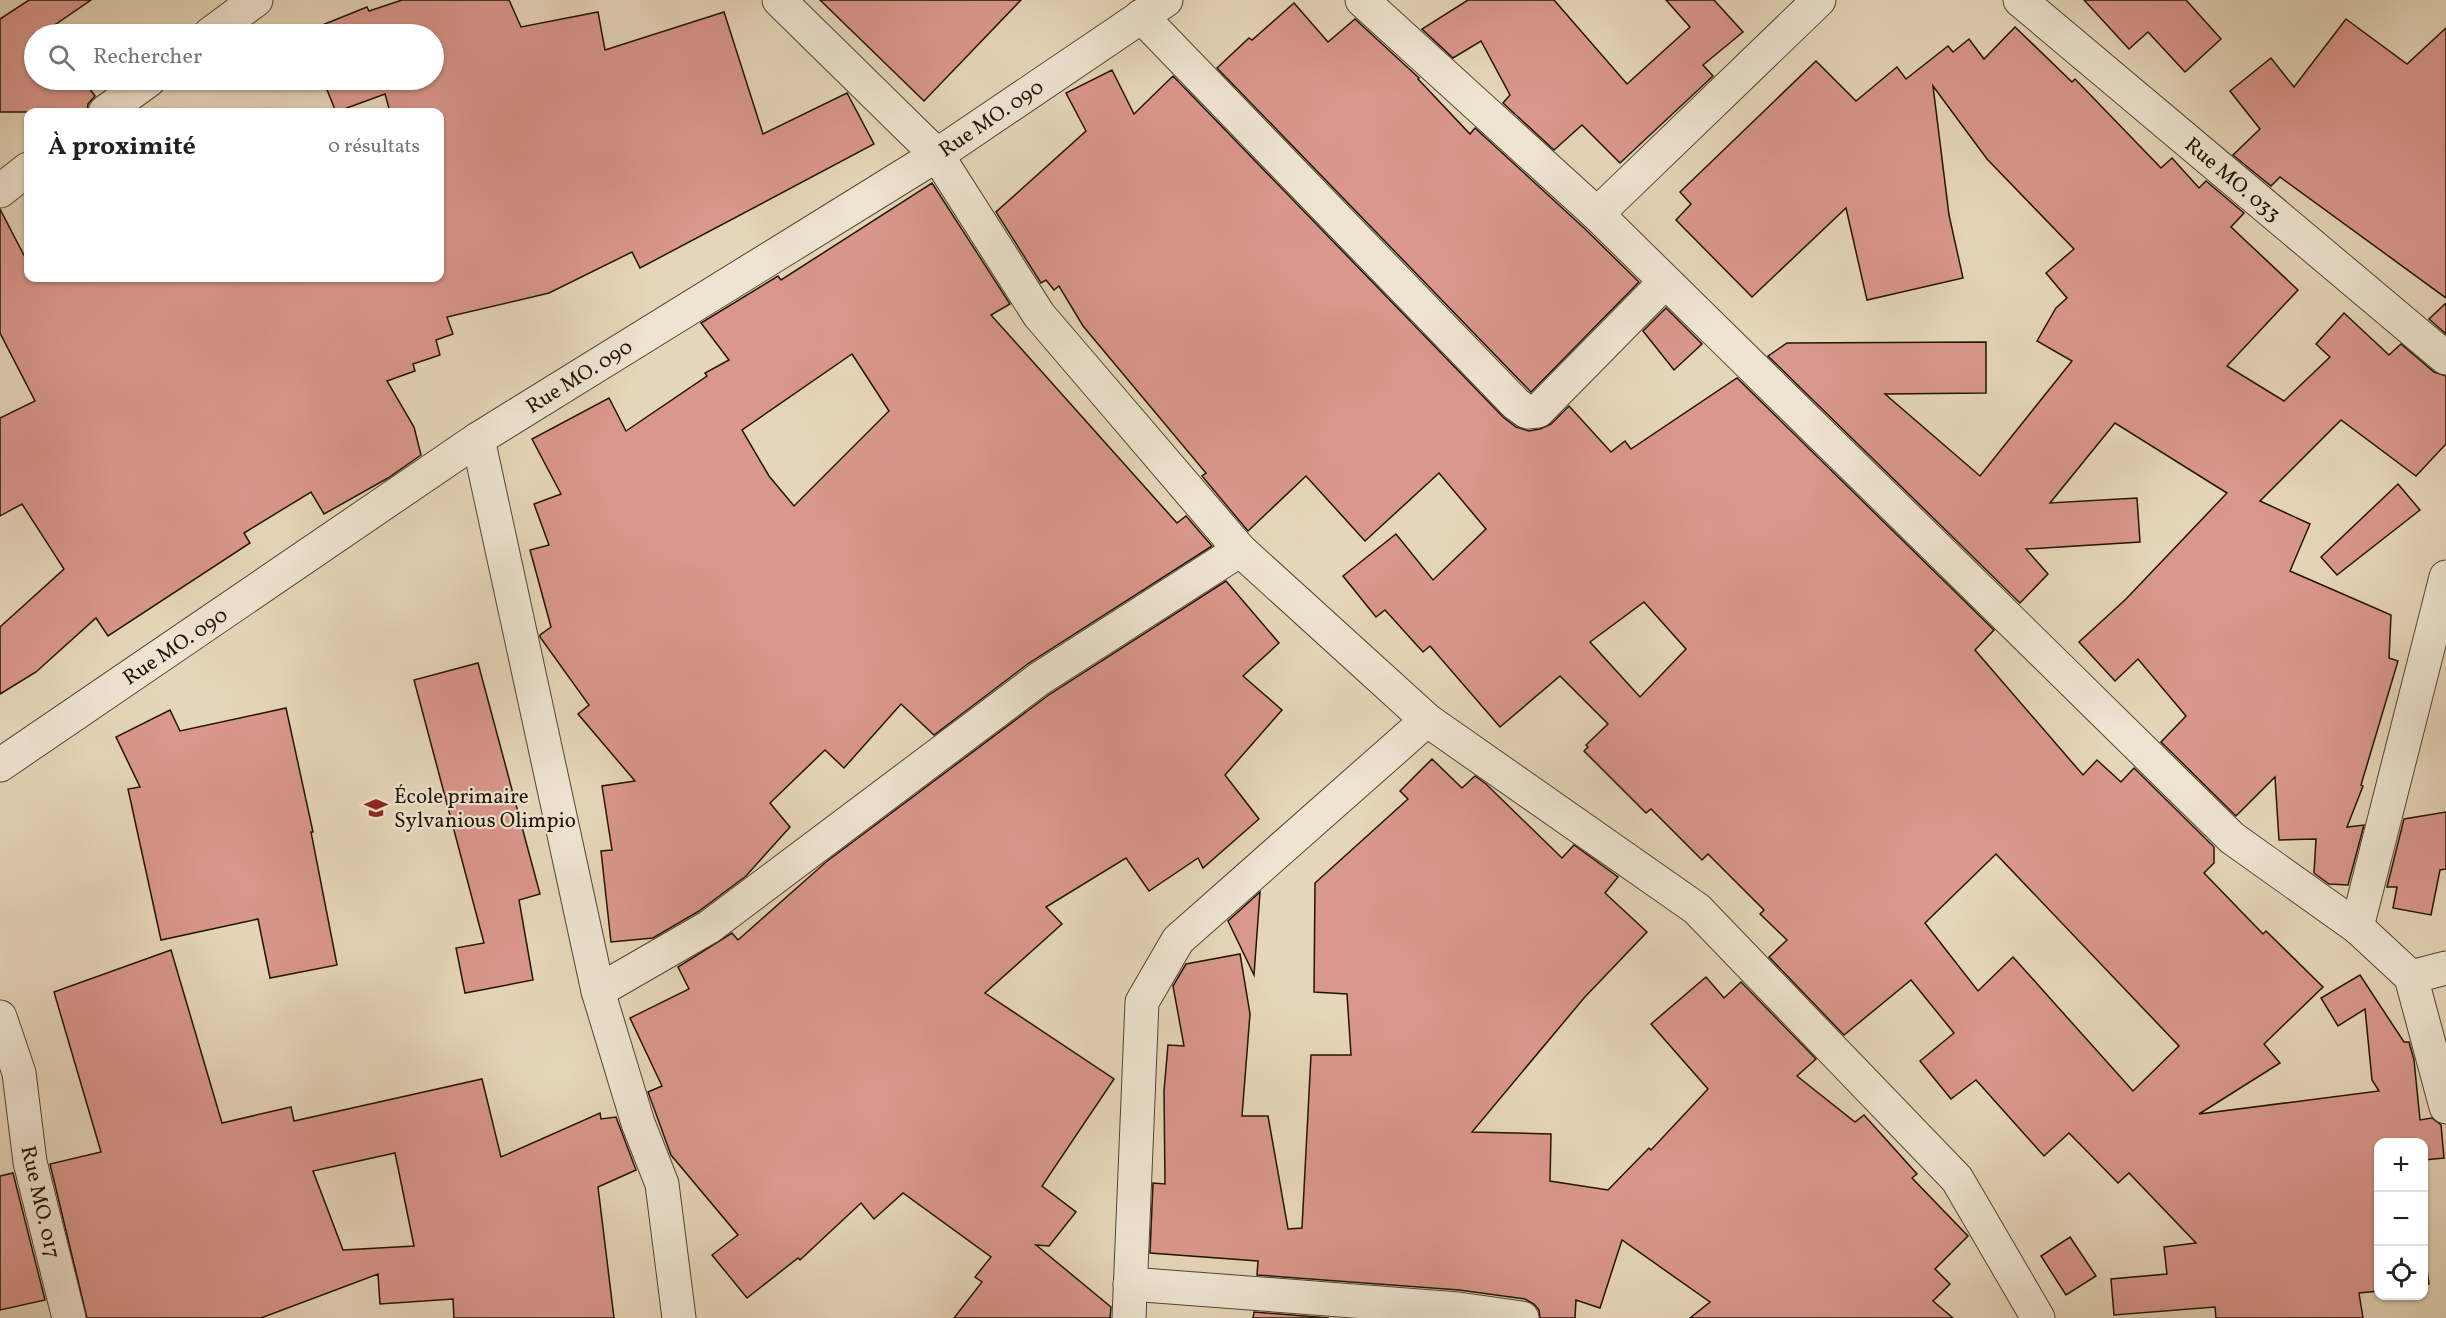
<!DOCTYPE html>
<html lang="fr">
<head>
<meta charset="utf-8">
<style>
  :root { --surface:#fff; --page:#f6f6f6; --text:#202124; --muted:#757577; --line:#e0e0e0 }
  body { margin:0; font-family:Vollkorn,serif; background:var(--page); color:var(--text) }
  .controls { position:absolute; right:18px; bottom:18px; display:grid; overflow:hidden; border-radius:12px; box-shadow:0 2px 4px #0004 }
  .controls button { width:54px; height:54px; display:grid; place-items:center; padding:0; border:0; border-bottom:2px solid var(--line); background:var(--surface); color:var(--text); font:30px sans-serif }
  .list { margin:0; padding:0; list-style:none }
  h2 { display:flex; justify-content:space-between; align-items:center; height:78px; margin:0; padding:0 24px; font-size:26px }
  h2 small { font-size:20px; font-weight:400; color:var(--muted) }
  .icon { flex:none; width:33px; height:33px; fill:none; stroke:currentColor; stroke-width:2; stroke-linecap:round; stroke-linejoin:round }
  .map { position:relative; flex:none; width:2446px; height:1318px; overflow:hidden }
  .search { position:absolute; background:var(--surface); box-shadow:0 2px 4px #0004; left:24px; top:24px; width:420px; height:66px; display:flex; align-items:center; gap:15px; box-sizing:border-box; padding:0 21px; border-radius:33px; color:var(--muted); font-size:22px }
  .panel { position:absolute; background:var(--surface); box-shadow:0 2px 4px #0004; left:24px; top:108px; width:420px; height:174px; border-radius:12px }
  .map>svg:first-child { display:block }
</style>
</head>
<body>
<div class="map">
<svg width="2446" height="1318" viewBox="0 0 2446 1318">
  <rect width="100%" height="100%" fill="#e6d6b9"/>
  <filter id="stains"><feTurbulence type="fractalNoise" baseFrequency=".00333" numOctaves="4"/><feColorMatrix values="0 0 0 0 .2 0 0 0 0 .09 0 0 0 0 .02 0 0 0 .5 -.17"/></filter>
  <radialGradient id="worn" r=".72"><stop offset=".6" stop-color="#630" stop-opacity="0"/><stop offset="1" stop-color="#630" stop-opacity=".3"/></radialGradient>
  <g fill="#da978c" stroke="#211405" stroke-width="1.5" fill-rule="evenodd">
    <path d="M29 0H91L49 29 53 34H34V80H83L95 96 88 104 87 112H0V19Z"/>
    <path d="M402 0H509L521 27 598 12 605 50 724 12 763 134 847 93 874 144 640 268 632 252 549 293 447 317 453 334 436 340 440 355 413 364 415 371 387 381 414 427 421 455 388 478 324 514 311 492 244 533 250 543 108 636 96 618 36 672 0 694V627L64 569 22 504 0 516V418L35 401 0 333V209L28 263V278H440V112H390L385 94 336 112 323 80H434V34H306L305 32 367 7 369 11Z"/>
    <path d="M820 0H1021L924 101Z"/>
    <path d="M1468 0H1554L1627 84 1690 27 1666 0H1714L1743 32 1703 65 1713 76 1620 163 1582 125 1554 150 1503 103 1510 95 1481 41 1453 58 1422 29Z"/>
    <path d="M2084 0H2186L2221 39 2185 72 2148 32 2129 49Z"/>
    <path d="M1294 3 1328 42 1355 19 1419 78 1418 79 1470 134 1475 128 1584 228 1639 282 1531 392 1217 68 1249 38 1252 40Z"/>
    <path d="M2346 19 2407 64 2446 28V298L2280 177 2271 186 2233 155 2260 129 2230 91 2271 58 2294 87Z"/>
    <path d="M2015 27 2072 82 2075 79 2161 168 2172 158 2199 188 2206 181 2244 213 2231 227 2298 290 2227 366 2284 401 2330 357 2316 344 2344 313 2389 355 2401 344 2434 372 2446 376V444L2416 476 2341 420 2260 501 2310 524 2290 571 2391 615 2389 658 2398 661 2361 785 2363 786 2347 827 2364 825 2348 885 2329 884 2314 873 2316 839 2279 840 2275 777 2236 816 2161 742 2186 716 2138 659 2115 681 2079 642 2126 599 2227 493 2115 423 2050 503 2137 498 2140 542 2026 549 2048 574 2020 603 1768 356 1787 343 1986 342V393L1885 394 1980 476 2072 361 2037 341 2056 308 2067 298 2046 273 2074 249 1987 159 1933 86 1949 215 1963 278 1867 300 1846 208 1752 297 1676 220 1691 204 1680 192 1816 61 1856 101 1897 67 1906 79 1948 46 1953 52 1969 39 1984 59Z"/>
    <path d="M1112 70 1134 114 1173 76 1503 417 1516 427 1529 431 1540 429 1551 424 1569 406 1611 452 1625 441 1631 449 1737 378 1994 630 1975 650 2083 775 2097 760 2121 782 2134 768 2214 847V863L2204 873 2263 934 2266 931 2323 987 2264 1044 2280 1063 2199 1114 2379 1091 2372 1080 2365 1009 2338 1026 2321 998 2360 975 2404 1042H2409L2414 1060 2420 1120 2432 1118 2441 1125 2444 1158 2424 1160V1143H2379V1291L2359 1293 2363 1318H2216L2215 1307 2114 1315 2111 1279 2167 1274 2164 1247 2196 1243 2129 1173 2118 1183 2069 1133 2044 1156 1976 1080 1951 1099 1920 1061 1954 1033 1911 980 1844 1035 1769 957 1787 940 1760 914 1764 910 1708 854 1702 860 1651 809 1646 813 1584 751 1588 747 1586 745 1608 724 1560 676 1500 727 1430 646 1423 652 1385 610 1376 617 1343 576 1396 534 1433 580 1486 529 1439 473 1365 541 1306 476 1248 531 1202 476 1206 473 1083 326 1059 286 1054 290 1046 280 1041 283 996 212 1086 131 1066 93ZM1644 602 1686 649 1640 697 1590 642ZM1996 854 2179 1046 2133 1091 2013 957 1978 991 1925 923Z"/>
    <path d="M932 183 1010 304 991 315 1177 523 1186 516 1212 546 1029 663 934 735 901 704 844 768 825 750 770 803 790 827 746 876 699 911 653 938 611 942 601 851 612 850 602 786 635 781 578 714 589 705 540 637V635L551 627 530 550 549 545 534 504 561 494 532 439 609 398 626 431 707 376 705 373 729 360 701 323 778 276 781 280ZM852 354 889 411 794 506 769 476 742 430Z"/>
    <path d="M2446 303V334L2429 319Z"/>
    <path d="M1666 308 1702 344 1674 370 1643 331Z"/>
    <path d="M2398 484 2420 510 2337 575 2321 557Z"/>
    <path d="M1226 581 1279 643 1243 676 1282 710 1225 775 1259 819 1203 868 1198 858 1149 891 1126 858 1046 907 1062 924 985 993 1114 1079 1042 1186 1076 1212 1049 1246 1036 1245 1111 1307 1110 1318H954L982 1282 975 1277 991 1257 903 1193 874 1219 861 1203 800 1260 798 1258 747 1298 712 1255 738 1235 671 1155 648 1092 662 1086 630 1018 689 989 678 967 732 933 738 940 826 862 1050 694Z"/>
    <path d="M478 663 540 894 519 900 533 980 465 993 456 948 484 943 414 680Z"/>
    <path d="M286 708 313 832H311L337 965 270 978 258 919 161 940 128 789 140 787 116 737 170 710 180 731Z"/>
    <path d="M1432 759 1462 788 1475 776 1486 784 1562 858 1574 845 1618 877 1605 893 1647 932 1584 998 1472 1132 1551 1134 1550 1181 1608 1190 1649 1148 1651 1150 1708 1089 1651 1024 1706 977 1724 998 1741 982 1816 1059 1797 1076 1855 1122 1864 1115 1917 1174 1912 1178 1968 1236 1935 1269 1950 1284 1933 1301 1953 1318H1690L1710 1302 1622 1240 1600 1308 1576 1300 1575 1318H1540L1539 1310 1534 1304 1525 1299 1459 1290 1257 1275 1258 1261 1150 1253 1153 1183 1165 1184 1164 1091 1168 1045 1184 1046 1173 986 1186 964 1240 954 1250 1014 1242 1116H1268L1288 1229 1302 1228 1311 1055H1351L1347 994 1314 992 1315 883 1408 799 1400 791Z"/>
    <path d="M2446 812V869L2440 870 2431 915 2393 908 2397 887H2387L2404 819Z"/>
    <path d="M1260 892 1254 975 1228 921Z"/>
    <path d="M171 950 222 1123 291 1107 294 1121 482 1079 501 1157 600 1113 601 1119 616 1117 636 1170 598 1187 614 1318H454L453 1299 380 1304 378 1274 261 1318H87L50 1164 101 1152 54 992ZM395 1153 414 1246 343 1250 313 1171Z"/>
    <path d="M13 1173 45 1300 0 1310V1176Z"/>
    <path d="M2070 1237 2096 1276 2066 1295 2041 1256Z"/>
    <path d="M2424 1249 2429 1284H2424Z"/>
    <path d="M1254 1312 1329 1318H1253Z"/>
  </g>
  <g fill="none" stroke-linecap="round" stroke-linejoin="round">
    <g stroke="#524432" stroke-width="35">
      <g id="minor">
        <path d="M779 0 937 155 1039 315 1240 550 1427 720 1697 909 1957 1179 2038 1318"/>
        <path d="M1362 0 1597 214 2232 838 2357 927 2411 977 2446 1107"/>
        <path d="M2020 0 2446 358"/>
        <path d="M1141 16 1516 404 1527 412 1538 411 1665 282"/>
        <path d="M210 34 256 0"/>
        <path d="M105 112 149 80"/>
        <path d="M0 191 28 169"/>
        <path d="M1597 214 1819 0"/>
        <path d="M478 439 598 991 638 1123 662 1184 679 1318"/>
        <path d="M0 765 478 439 937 155 1166 0"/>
        <path d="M2357 927 2446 577"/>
        <path d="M2411 977 2446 968"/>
        <path d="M598 991 709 927 1039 679 1240 550"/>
        <path d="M0 1017 19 1073 30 1162 69 1318"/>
        <path d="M1130 1284 1458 1309 1522 1318"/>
        <path d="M1129 1318 1142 1002 1178 940 1427 720"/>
      </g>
    </g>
    <use href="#minor" stroke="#efe4d2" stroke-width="33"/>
  </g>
  <defs>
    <g id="school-bare" transform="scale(1.8)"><path d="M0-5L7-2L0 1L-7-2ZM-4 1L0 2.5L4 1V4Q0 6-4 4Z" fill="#8f2418" stroke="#efe4d2" stroke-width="2.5" paint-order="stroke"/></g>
  </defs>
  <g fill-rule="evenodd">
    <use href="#school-bare" x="376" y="808"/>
  </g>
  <g text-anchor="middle" stroke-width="4.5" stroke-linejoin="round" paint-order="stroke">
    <g font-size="21" fill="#211405" stroke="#efe4d2">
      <text transform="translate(991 118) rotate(-34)" y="7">Rue MO. 090</text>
      <text transform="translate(2233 179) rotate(40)" y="7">Rue MO. 033</text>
      <text transform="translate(579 376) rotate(-32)" y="7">Rue MO. 090</text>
      <text transform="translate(175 646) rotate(-34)" y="7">Rue MO. 090</text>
      <text transform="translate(41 1202) rotate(77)" y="7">Rue MO. 017</text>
    </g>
    <g font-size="21" fill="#211405" stroke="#efe4d2" text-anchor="start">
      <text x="394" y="803">École primaire<tspan x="394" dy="24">Sylvanious Olimpio</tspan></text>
    </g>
  </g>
  <rect width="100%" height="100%" filter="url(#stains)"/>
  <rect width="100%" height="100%" fill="url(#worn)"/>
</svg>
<div class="controls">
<button>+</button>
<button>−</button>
<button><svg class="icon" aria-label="locate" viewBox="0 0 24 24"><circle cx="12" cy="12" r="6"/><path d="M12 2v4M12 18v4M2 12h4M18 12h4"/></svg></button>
</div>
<div class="search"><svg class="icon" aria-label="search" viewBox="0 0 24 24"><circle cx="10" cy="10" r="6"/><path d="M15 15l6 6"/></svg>Rechercher</div>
<section class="panel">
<h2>À proximité<small>0 résultats</small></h2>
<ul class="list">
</ul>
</section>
</div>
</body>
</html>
